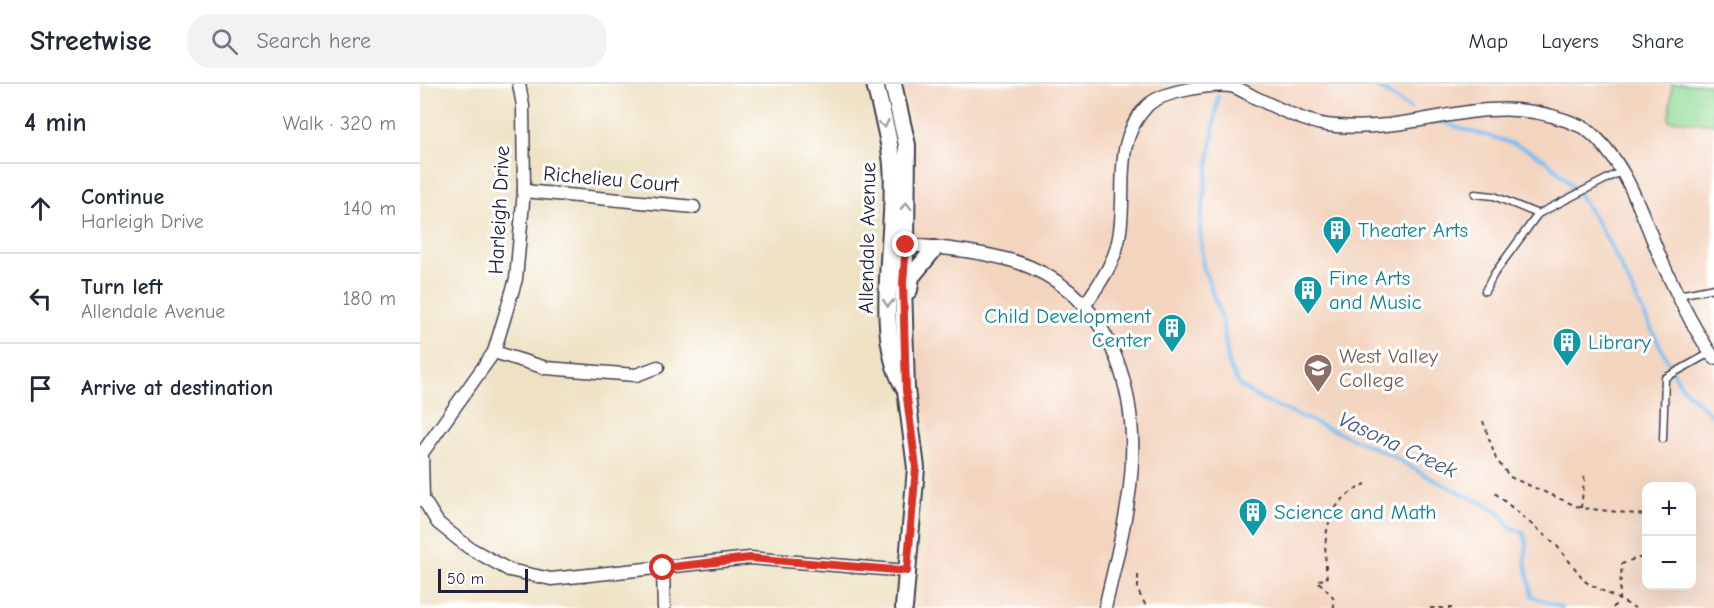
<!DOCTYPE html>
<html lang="en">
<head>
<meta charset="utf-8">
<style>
  :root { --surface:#fff; --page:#f2f2f3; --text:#1f2937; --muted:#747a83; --line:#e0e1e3 }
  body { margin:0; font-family:"Comic Neue",sans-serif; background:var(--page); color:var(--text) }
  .controls { position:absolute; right:18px; bottom:18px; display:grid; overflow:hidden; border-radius:12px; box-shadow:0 6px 24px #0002 }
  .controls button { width:54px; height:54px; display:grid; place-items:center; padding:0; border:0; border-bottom:2px solid var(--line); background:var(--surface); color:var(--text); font:30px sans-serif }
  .scale { position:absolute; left:18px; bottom:15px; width:90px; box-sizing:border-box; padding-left:6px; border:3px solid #22223b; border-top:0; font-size:16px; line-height:21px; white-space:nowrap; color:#22223b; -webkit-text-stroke:4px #fff; paint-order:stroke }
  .stop { position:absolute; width:18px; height:18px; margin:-14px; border:4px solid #d93025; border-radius:50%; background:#fff }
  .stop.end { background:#d93025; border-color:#fff; box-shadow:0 2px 6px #0008 }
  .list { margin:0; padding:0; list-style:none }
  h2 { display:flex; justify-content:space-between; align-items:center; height:78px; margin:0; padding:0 24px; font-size:26px }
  h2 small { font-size:20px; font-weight:400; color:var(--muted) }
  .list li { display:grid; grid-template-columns:39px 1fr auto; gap:18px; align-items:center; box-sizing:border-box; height:90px; padding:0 24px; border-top:2px solid var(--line) }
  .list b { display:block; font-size:22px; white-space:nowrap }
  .list p { margin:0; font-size:20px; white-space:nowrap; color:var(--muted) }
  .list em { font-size:20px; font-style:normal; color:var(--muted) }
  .icon { flex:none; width:33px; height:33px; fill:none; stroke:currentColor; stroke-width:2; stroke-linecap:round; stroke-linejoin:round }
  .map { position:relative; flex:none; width:1294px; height:524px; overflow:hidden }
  header { display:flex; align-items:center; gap:36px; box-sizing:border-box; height:84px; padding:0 30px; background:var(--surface); border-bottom:2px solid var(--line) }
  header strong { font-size:28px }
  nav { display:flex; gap:33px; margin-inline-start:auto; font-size:21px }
  .search { width:420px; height:54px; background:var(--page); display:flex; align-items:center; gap:15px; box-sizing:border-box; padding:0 21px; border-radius:24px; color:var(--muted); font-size:22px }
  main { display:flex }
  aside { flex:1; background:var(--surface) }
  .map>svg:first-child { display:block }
</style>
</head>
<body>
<header>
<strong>Streetwise</strong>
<div class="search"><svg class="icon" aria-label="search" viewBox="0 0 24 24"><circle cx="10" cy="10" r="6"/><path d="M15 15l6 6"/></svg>Search here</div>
<nav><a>Map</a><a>Layers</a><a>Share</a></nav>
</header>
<main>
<aside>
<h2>4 min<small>Walk · 320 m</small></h2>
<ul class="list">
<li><svg class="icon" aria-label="ahead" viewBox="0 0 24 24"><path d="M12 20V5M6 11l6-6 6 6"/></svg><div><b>Continue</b><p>Harleigh Drive</p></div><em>140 m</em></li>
<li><svg class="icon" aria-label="left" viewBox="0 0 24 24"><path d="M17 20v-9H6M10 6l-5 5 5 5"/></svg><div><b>Turn left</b><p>Allendale Avenue</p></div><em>180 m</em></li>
<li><svg class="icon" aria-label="arrive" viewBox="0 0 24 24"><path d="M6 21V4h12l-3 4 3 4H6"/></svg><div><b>Arrive at destination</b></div></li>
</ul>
</aside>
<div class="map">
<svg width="1294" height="524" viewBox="0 0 1294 524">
  <rect width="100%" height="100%" fill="#fff"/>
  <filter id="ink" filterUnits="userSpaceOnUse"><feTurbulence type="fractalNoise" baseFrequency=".0167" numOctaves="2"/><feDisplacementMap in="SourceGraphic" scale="12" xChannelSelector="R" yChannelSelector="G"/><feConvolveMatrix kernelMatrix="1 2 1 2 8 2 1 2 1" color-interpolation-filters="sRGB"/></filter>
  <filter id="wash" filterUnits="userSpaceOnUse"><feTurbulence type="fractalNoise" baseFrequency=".008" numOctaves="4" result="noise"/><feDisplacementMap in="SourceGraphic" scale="24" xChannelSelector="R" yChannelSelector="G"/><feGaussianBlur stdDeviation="1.35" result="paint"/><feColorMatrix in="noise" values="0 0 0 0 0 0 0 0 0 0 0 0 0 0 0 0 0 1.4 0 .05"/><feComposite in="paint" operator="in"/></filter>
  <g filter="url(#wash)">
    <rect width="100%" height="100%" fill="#efe2c4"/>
    <path fill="#f3d4be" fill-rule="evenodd" d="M483 0H1294V524H502L511 371 494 249 496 52ZM1226 402H1272V502H1226Z"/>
    <path fill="#91db97" stroke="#5a7e69" stroke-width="1.5" d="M1252 0H1294V40L1249 36Z"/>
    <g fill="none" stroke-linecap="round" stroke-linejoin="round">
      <g stroke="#7bbdf0" stroke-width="4">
        <path d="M953 0 991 25"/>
        <path d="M798 12 780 142 783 182 802 235 809 282 820 302 842 316 971 371 1008 393 1078 427 1091 444 1103 448 1107 460 1105 475 1112 512 1142 524"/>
        <path d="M1019 37C1051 50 1092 54 1122 74 1179 114 1210 209 1244 269 1249 280 1254 292 1261 301 1270 313 1284 323 1294 333"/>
      </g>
    </g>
  </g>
  <g filter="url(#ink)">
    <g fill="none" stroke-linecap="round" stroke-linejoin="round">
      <g stroke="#413f50" stroke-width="9">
        <g id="lane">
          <path d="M1055 110 1074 112 1118 130"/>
          <path d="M1065 207 1074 190 1118 130 1202 87"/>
          <path d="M1259 211 1294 204"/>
          <path d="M1243 355 1245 294 1290 269"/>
        </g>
      </g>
      <g stroke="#413f50" stroke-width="15">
        <g id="street">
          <path d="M104 107 274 123"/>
          <path d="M480 161C516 162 577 169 610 183 697 220 720 317 710 403 705 444 694 484 685 524"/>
          <path d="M665 221C678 201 693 182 698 158 709 113 690 61 726 23 740 7 791 0 811 2 819 4 828 10 836 14 862 26 887 40 916 42 1012 49 1071 0 1165 44 1209 78 1222 134 1244 182 1258 213 1274 246 1294 274"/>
          <path d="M74 268 126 284 216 291 238 283"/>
          <path d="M0 372 74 268 96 195 104 107 103 22 99 0"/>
          <path d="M2 373 3 415 18 439 48 463 89 486 131 495 330 474 487 487"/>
          <path d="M243 484 244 524"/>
        </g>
      </g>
      <g stroke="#413f50" stroke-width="20">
        <g id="secondary">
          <path d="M455 0C461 26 470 54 472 81 478 148 451 245 484 303"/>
          <path d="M473 0 487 61 486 161 483 199 486 306 496 384 484 524"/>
          <path d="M489 206 491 193 514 165"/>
        </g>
      </g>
      <g stroke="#413f50" stroke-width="2" stroke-dasharray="4.5 4.5" stroke-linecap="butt">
        <path d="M1063 337 1076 375 1090 393 1161 424 1226 431"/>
        <path d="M1075 409 1137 462 1166 498 1215 524"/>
        <path d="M1161 424 1165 389"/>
        <path d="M718 491V507L727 524"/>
        <path d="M914 524 913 513 897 496 907 495C903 453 903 419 946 400"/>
        <path d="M1010 524H1032"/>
        <path d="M1193 524 1199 515 1202 480 1216 474H1226"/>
      </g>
      <use href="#lane" stroke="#fff" stroke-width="6"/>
      <use href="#street" stroke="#fff" stroke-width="12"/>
      <use href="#secondary" stroke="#fff" stroke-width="16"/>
    </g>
    <defs><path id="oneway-chevron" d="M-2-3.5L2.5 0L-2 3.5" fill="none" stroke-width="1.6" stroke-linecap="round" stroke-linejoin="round" transform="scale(1.5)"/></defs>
    <g stroke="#9c9ca7">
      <use href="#oneway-chevron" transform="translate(464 40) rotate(78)"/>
      <use href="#oneway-chevron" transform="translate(486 122) rotate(-90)"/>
      <use href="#oneway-chevron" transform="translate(468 219) rotate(94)"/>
    </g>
  </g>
  <g fill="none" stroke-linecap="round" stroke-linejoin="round" filter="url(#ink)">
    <path stroke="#d93025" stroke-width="8" d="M243 484 330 474 487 487 496 384 486 306 483 199 486 161"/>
  </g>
  <defs>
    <g id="building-pin" transform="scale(1.5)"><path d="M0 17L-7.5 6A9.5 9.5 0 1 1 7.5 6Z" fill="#0f9aa8" stroke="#fff"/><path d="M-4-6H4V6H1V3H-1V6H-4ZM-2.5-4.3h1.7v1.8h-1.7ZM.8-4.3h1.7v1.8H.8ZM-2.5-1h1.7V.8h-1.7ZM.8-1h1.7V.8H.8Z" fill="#fff"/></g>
    <g id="university-pin" transform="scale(1.5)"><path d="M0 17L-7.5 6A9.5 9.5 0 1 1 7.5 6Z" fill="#8d6e63" stroke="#fff"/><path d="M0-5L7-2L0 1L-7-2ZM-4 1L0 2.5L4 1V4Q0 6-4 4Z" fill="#fff"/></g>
  </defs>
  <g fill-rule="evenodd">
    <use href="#building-pin" x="917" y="146"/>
    <use href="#building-pin" x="888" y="206"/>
    <use href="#building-pin" x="752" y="244"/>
    <use href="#building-pin" x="1147" y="258"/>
    <use href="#university-pin" x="898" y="284"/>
    <use href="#building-pin" x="833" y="428"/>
  </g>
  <g text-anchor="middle" stroke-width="6" stroke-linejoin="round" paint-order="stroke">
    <g font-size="21" fill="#22223b" stroke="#fff">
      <text transform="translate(191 95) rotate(5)" y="7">Richelieu Court</text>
      <text transform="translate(79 126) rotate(-87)" y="7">Harleigh Drive</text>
      <text transform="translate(447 154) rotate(-89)" y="7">Allendale Avenue</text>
    </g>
    <g font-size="21" fill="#0d838f" stroke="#fff" text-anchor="start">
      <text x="938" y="153">Theater Arts</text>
      <text x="909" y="201">Fine Arts<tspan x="909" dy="24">and Music</tspan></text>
      <text x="731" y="239" text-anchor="end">Child Development<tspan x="731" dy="24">Center</tspan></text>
      <text x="1168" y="265">Library</text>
      <text x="854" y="435">Science and Math</text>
    </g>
    <g font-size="21" fill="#785e54" stroke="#fff" text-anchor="start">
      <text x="919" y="279">West Valley<tspan x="919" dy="24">College</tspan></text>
    </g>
    <g font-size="22" font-style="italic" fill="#41587a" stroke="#fff">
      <text transform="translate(978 360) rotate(25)" y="8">Vasona Creek</text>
    </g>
  </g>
</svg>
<div class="controls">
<button>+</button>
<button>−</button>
</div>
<div class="scale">50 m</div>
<div class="stop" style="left:243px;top:484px"></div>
<div class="stop end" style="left:486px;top:161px"></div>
</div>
</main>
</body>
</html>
